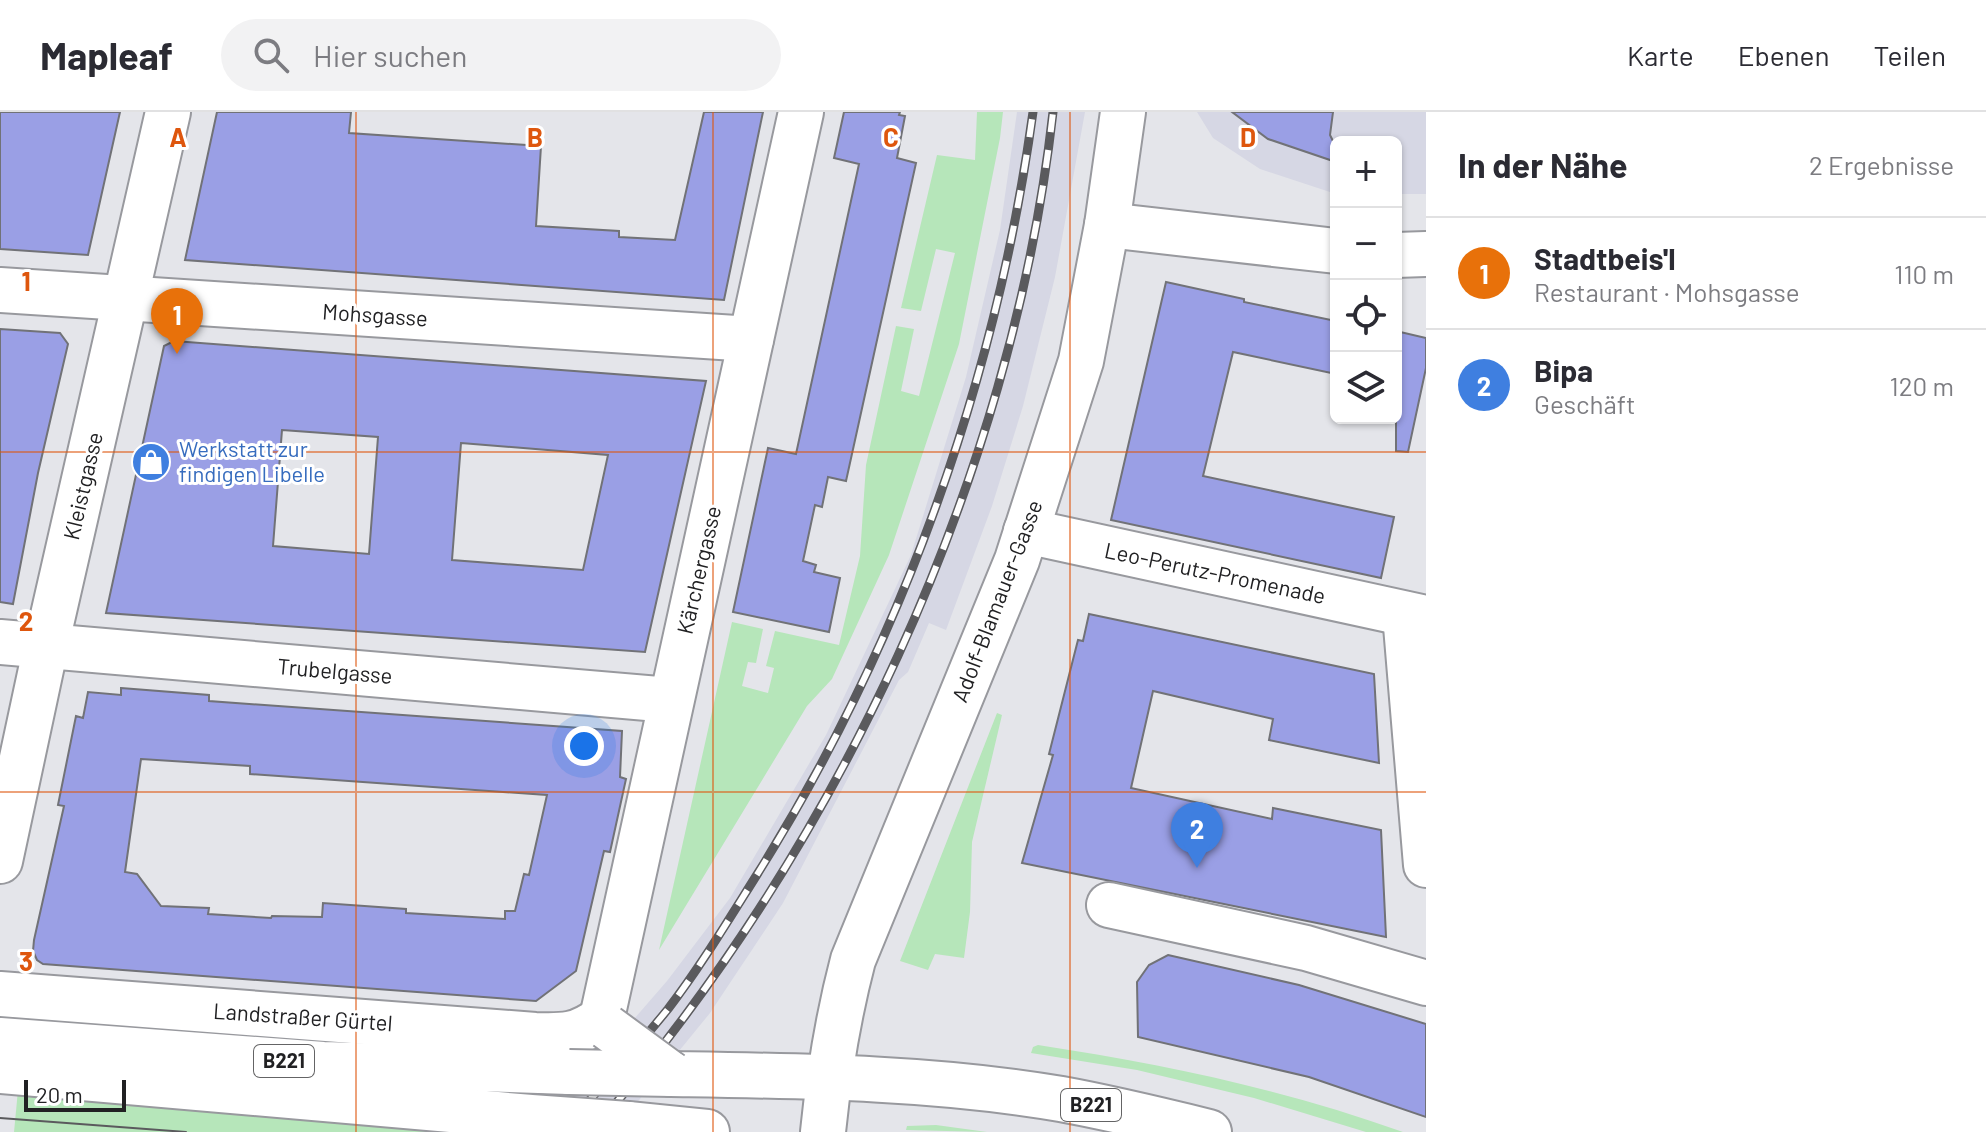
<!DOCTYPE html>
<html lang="de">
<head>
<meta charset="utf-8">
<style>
  :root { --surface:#fff; --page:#f2f2f3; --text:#2b2b33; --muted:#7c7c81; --line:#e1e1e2; --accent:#ea580c }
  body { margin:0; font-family:Barlow,sans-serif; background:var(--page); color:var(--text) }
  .controls { position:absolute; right:24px; top:24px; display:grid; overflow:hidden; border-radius:12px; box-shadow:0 2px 6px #0004 }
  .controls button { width:72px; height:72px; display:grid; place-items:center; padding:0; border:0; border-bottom:2px solid var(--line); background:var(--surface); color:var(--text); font:40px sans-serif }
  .scale { position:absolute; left:24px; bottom:20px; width:102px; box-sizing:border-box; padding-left:8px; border:4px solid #212123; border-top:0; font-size:22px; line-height:28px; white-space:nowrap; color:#212123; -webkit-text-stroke:6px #fff; paint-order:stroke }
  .you { position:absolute; left:584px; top:634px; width:28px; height:28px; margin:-20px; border:6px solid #fff; border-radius:50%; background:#1a73e8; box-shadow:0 0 0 12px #1a73e833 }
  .badge { display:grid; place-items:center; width:52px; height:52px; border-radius:50%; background:var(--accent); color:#fff; font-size:26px; font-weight:700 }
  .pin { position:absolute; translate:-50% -66px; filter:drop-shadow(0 2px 4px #0008) }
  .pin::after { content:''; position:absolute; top:42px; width:28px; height:24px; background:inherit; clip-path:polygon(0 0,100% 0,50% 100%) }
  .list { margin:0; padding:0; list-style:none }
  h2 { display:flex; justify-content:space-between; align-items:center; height:104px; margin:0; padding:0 32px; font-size:34px }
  h2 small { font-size:26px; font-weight:400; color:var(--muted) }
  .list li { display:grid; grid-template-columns:52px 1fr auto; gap:24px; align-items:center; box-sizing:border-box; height:112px; padding:0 32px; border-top:2px solid var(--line) }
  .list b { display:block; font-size:30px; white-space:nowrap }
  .list p { margin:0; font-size:26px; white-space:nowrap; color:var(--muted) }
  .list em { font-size:26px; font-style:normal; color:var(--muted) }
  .icon { flex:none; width:44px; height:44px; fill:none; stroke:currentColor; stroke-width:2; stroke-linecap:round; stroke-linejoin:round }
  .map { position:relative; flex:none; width:1426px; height:1020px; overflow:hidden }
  header { display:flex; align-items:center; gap:48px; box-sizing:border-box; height:112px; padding:0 40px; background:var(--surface); border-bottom:2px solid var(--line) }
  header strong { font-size:38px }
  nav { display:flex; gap:44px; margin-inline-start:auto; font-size:28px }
  .search { width:560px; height:72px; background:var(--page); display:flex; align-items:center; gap:20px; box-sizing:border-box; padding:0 28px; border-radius:44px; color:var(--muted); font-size:30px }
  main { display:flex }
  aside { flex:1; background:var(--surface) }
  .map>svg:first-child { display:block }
</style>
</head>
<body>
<header>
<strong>Mapleaf</strong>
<div class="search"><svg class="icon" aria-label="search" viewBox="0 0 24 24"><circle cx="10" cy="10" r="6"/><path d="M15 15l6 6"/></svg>Hier suchen</div>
<nav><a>Karte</a><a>Ebenen</a><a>Teilen</a></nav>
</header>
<main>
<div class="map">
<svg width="1426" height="1020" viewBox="0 0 1426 1020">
  <rect width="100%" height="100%" fill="#e4e5ea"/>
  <g fill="#d6d7e4">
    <path d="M1017 0H1085L1055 165 1023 294 992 394 946 518 929 511 908 560 899 568 783 791 710 901 613 1020H536L667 869 730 786 826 623 911 443 966 265 1000 118Z"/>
    <path d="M1197 0H1426V82H1396V30H1336V82L1260 57 1213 26Z"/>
  </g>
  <g fill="#b6e6ba">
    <path d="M977 0H1003L1000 26 959 232 889 443 832 567 807 594 659 838 732 510 763 517 756 551 748 550 742 574 768 581 774 556 766 554 775 519 839 533 860 444 866 353 896 214 914 217 901 279 919 284 955 141 936 137 921 199 901 196 937 43 975 48Z"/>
    <path d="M997 601 1002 603 972 730 970 800 964 846 935 842 928 858 900 849Z"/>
    <path d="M1038 933C1162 952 1284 977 1403 1020H1366L1254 986 1137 958 1031 941 1033 935Z"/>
    <path d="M18 978 329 1003 433 1020H14Z"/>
    <path d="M936 1013 987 1020 906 1018 907 1014Z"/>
  </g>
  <g fill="#9a9fe5" stroke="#717277" stroke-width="2" fill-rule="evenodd">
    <path d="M0 0H120L88 143 0 137Z"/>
    <path d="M217 0H351L349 21 541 34 536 114 619 119V125L675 128 704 0H763L724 188 185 148Z"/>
    <path d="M844 0H900L899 3 905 4 897 46 916 51 846 369 828 365 822 395 815 393 803 449 816 453 814 460 840 466 829 520 733 500 768 336 796 342 859 52 834 46Z"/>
    <path d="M1232 0H1333L1330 23 1336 35V50L1268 27Z"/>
    <path d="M1166 170 1244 187V190L1336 209V262L1233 240 1203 364 1394 405 1381 466 1111 408Z"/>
    <path d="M0 217 60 221 68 232 38 361 13 492 0 490Z"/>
    <path d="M1396 219 1426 226V256L1408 340 1396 339Z"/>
    <path d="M174 229 706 269 645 540 106 501 164 234ZM282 318 378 325 369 442 273 434ZM461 331 608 343 583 458 452 448Z"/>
    <path d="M1089 502 1374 562 1379 651 1269 628 1273 607 1153 579 1131 676 1272 707 1273 696 1381 718 1386 825 1022 751 1053 643 1049 642 1078 528 1083 529Z"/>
    <path d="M121 576 209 583V589L622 619 620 665 626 667 610 740 604 739 576 859 536 889 43 852 37 848 33 839 34 828 64 694 58 693 76 604 83 606 88 580 121 583ZM141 647 250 654V662L547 683 529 763 524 762 515 799H505V807L406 801V797L323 791 322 805 272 804 271 806 208 802 209 796 161 794 137 762 125 760Z"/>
    <path d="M1168 843 1299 873 1426 912V1005L1309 965 1138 925 1137 870 1149 853Z"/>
  </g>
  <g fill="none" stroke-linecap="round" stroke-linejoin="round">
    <g stroke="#98999e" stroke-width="48">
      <g id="minor">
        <path d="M1107 113 1336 139"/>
        <path d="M1396 143 1426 142"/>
        <path d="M0 178 751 227"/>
        <path d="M1026 419 1426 506"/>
        <path d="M1405 502 1426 753"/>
        <path d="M0 530 670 588"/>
        <path d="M0 749 46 534 168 0"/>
        <path d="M1109 793 1306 836 1426 871"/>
        <path d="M0 882 535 923C564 924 578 924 602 906"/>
        <path d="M607 915 602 906 801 0"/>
        <path d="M823 1020C829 961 838 905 853 848L1017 448 1081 249 1107 113 1123 0"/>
      </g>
    </g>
    <g stroke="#98999e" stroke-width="48">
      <g id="major">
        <path d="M0 928 323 952 569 960"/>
        <path d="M0 959 531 1005"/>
        <path d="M671 962C801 964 932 965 1061 987 1111 996 1160 1008 1209 1020"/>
        <path d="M628 1012 707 1020"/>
      </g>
    </g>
    <use href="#minor" stroke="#fff" stroke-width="44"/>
    <use href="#major" stroke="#fff" stroke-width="44"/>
    <path stroke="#5a5a5d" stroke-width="2" d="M0 1006 186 1020"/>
    <g stroke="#5a5a5d" stroke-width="9">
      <g id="rail">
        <path d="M561 1020C597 980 634 939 668 897 701 854 729 807 758 761 902 530 996 270 1033 0"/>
        <path d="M591 1020C834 744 1012 367 1053 0"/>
      </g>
    </g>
    <use href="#rail" stroke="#fff" stroke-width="6" stroke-dasharray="18" stroke-linecap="butt"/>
    <g stroke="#98999e" stroke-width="48" stroke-linecap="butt">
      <path id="minor-bridge" d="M607 915 671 962"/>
    </g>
    <g stroke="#98999e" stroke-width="48" stroke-linecap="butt">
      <g id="major-bridge">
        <path d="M569 960 671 962"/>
        <path d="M531 1005 628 1012"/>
      </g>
    </g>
    <use href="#minor-bridge" stroke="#fff" stroke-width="44"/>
    <use href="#major-bridge" stroke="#fff" stroke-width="44"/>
  </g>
  <path fill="none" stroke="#de560d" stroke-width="2" stroke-opacity="0.55" d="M356 0V1020M713 0V1020M1070 0V1020M0 340H1426M0 680H1426"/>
  <defs>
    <g id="shop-disc" transform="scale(2)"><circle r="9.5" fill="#3f7fe0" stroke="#fff"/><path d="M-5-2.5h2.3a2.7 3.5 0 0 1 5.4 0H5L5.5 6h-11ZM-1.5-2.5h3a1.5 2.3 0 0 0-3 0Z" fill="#fff"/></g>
  </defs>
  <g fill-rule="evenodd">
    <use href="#shop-disc" x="151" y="350"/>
  </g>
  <g text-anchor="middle" stroke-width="6" stroke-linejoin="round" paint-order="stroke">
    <g fill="#fff" stroke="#646465" stroke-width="2">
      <rect x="254" y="933" width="60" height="32" rx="6"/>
      <rect x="1061" y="977" width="60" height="32" rx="6"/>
    </g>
    <g font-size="20" font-weight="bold" fill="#212123">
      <text x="284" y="956">B221</text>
      <text x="1091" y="1000">B221</text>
    </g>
    <g font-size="22" fill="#212123" stroke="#fff">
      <text transform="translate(375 203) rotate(4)" y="8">Mohsgasse</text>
      <text transform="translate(83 374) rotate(-77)" y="8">Kleistgasse</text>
      <text transform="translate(699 458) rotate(-77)" y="8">Kärchergasse</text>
      <text transform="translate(1215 461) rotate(12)" y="8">Leo-Perutz-Promenade</text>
      <text transform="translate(997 489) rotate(-69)" y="8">Adolf-Blamauer-Gasse</text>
      <text transform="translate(335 559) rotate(5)" y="8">Trubelgasse</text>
      <text transform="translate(303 905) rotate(4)" y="8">Landstraßer Gürtel</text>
    </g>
    <g font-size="22" fill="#366cbe" stroke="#fff" text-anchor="start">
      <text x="179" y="345">Werkstatt zur<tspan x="179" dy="25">findigen Libelle</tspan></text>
    </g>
  </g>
  <g font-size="26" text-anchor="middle" font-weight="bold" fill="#de560d" stroke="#fff" stroke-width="6" stroke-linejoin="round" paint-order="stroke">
    <text x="178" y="35">A</text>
    <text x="535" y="35">B</text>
    <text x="891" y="35">C</text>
    <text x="1248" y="35">D</text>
    <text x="26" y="179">1</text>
    <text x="26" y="519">2</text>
    <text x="26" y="859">3</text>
  </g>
</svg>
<div class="controls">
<button>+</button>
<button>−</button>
<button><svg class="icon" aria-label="locate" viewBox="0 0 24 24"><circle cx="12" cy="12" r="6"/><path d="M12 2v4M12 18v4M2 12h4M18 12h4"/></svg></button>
<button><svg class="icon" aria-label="layers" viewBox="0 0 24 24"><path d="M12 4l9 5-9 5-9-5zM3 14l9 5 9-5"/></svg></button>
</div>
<div class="scale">20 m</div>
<div class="you"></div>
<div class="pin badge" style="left:177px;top:242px;background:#e8710a">1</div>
<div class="pin badge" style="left:1197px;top:756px;background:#3f7fe0">2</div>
</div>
<aside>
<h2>In der Nähe<small>2 Ergebnisse</small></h2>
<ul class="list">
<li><span class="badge" style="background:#e8710a">1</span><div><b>Stadtbeis'l</b><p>Restaurant · Mohsgasse</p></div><em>110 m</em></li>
<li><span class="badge" style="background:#3f7fe0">2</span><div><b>Bipa</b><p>Geschäft</p></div><em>120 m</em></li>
</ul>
</aside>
</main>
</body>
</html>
